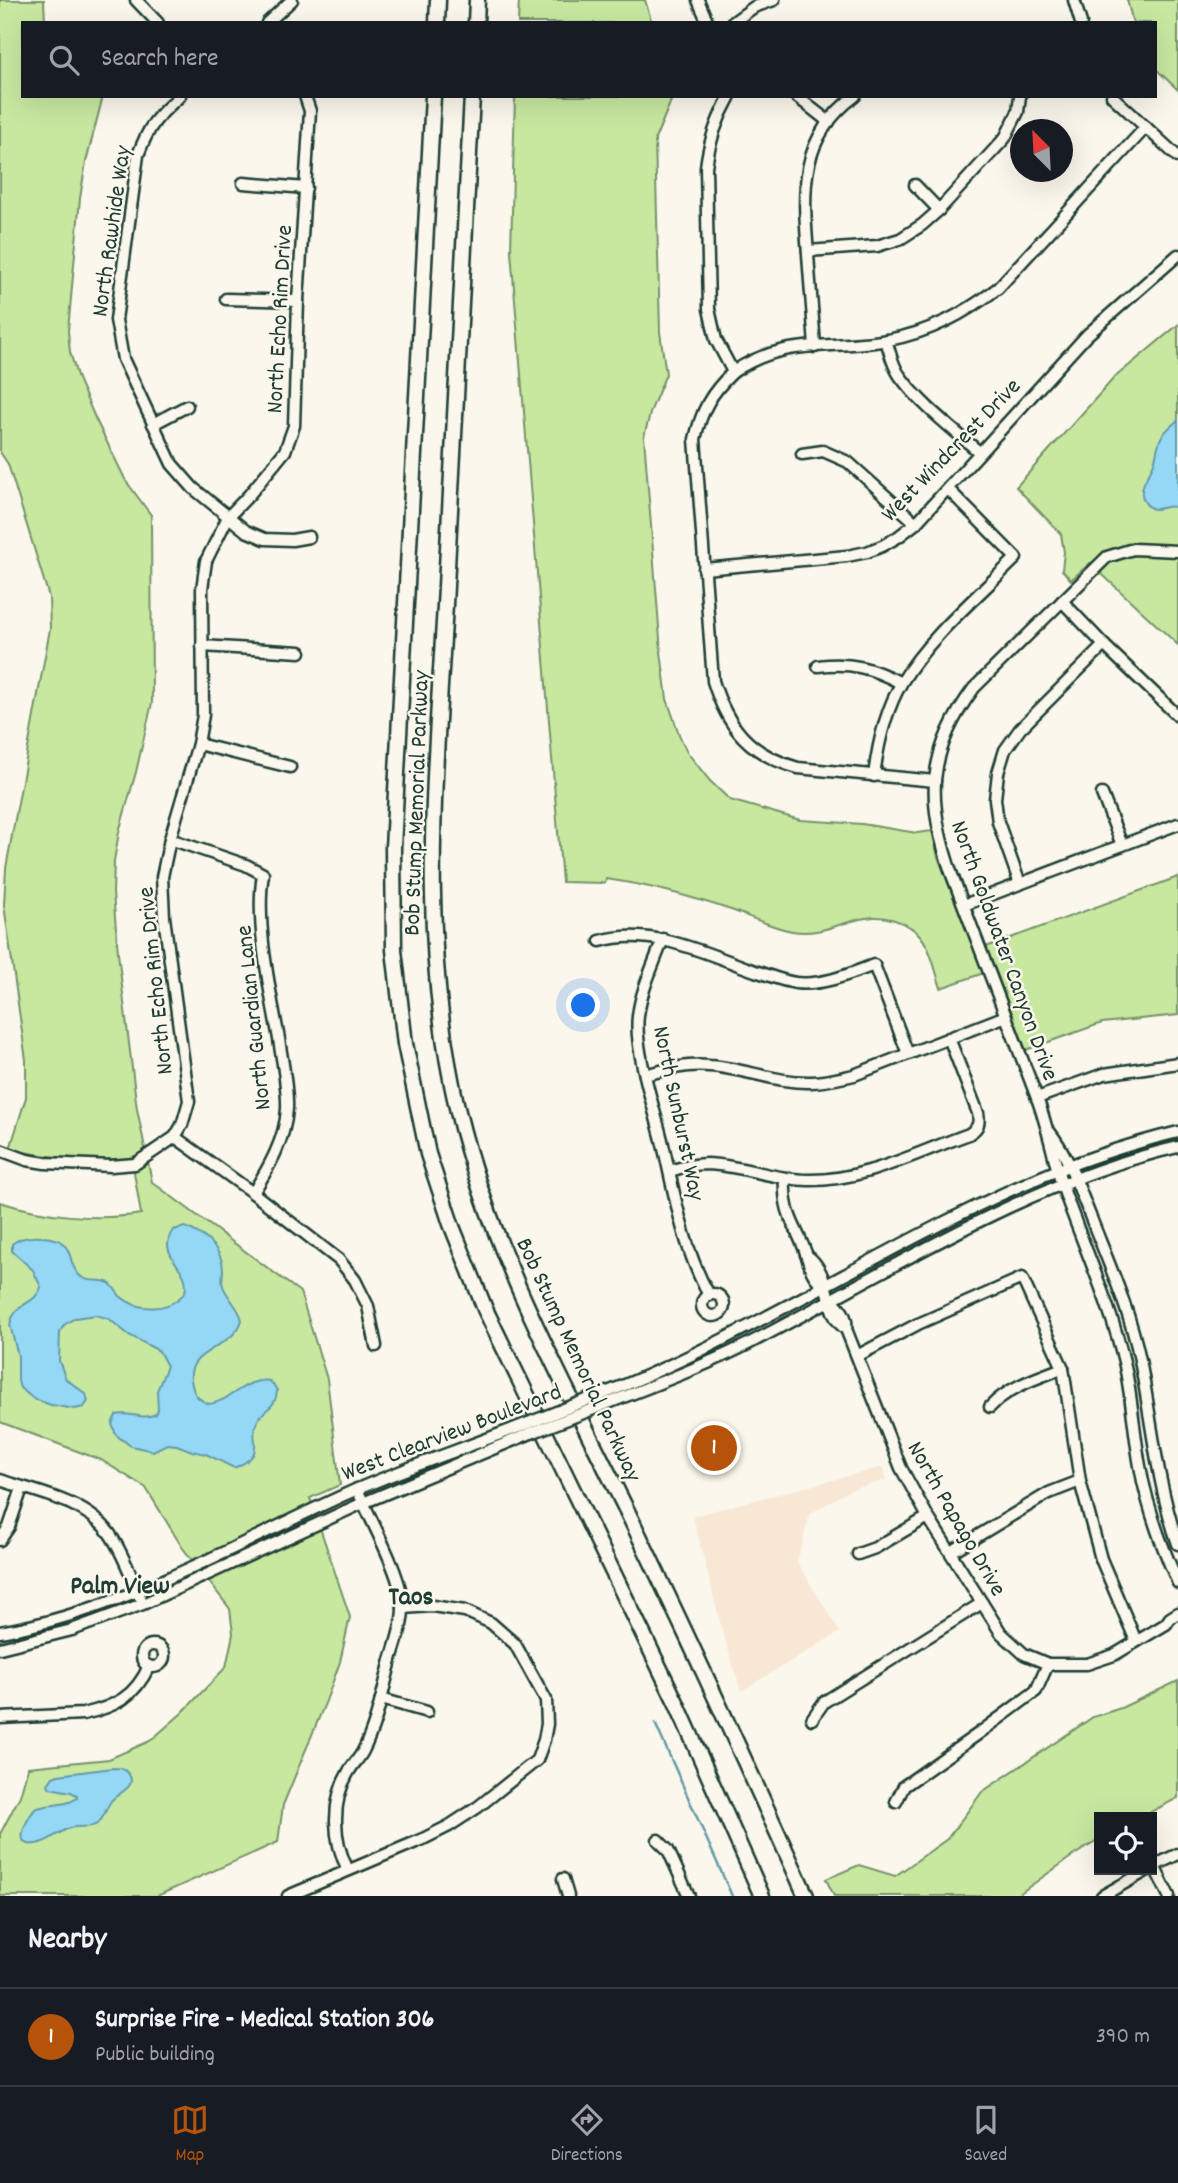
<!DOCTYPE html>
<html lang="en">
<head>
<meta charset="utf-8">
<style>
  :root { --surface:#171b24; --page:#20242c; --text:#f1f3f6; --muted:#9ea1a6; --line:#363941; --accent:#b45309 }
  body { margin:0; font-family:Dekko,sans-serif; background:var(--page); color:var(--text) }
  .controls { position:absolute; right:21px; bottom:21px; display:grid; overflow:hidden; border-radius:0px; box-shadow:0 7px 28px #0002 }
  .controls button { width:63px; height:63px; display:grid; place-items:center; padding:0; border:0; border-bottom:2px solid var(--line); background:var(--surface); color:var(--text); font:35px sans-serif }
  .compass { position:absolute; left:1010px; top:119px; width:63px; height:63px; border-radius:50%; background:var(--surface); box-shadow:0 7px 28px #0002; rotate:336deg }
  .you { position:absolute; left:584px; top:1006px; width:24px; height:24px; margin:-18px; border:5px solid #fff; border-radius:50%; background:#1a73e8; box-shadow:0 0 0 10px #1a73e833 }
  .badge { display:grid; place-items:center; width:46px; height:46px; border-radius:50%; background:var(--accent); color:#fff; font-size:23px; font-weight:700 }
  .pin { position:absolute; translate:-50% -50%; border:4px solid #fff; box-shadow:0 2px 7px #0006 }
  .list { margin:0; padding:0; list-style:none }
  h2 { display:flex; justify-content:space-between; align-items:center; height:91px; margin:0; padding:0 28px; font-size:30px }
  h2 small { font-size:23px; font-weight:400; color:var(--muted) }
  .list li { display:grid; grid-template-columns:46px 1fr auto; gap:21px; align-items:center; box-sizing:border-box; height:98px; padding:0 28px; border-top:2px solid var(--line) }
  .list b { display:block; font-size:26px; white-space:nowrap }
  .list p { margin:0; font-size:23px; white-space:nowrap; color:var(--muted) }
  .list em { font-size:23px; font-style:normal; color:var(--muted) }
  .icon { flex:none; width:38px; height:38px; fill:none; stroke:currentColor; stroke-width:2; stroke-linecap:round; stroke-linejoin:round }
  .map { position:relative; flex:none; width:1178px; height:1896px; overflow:hidden }
  .search { position:absolute; background:var(--surface); box-shadow:0 7px 28px #0002; left:21px; right:21px; top:21px; height:77px; display:flex; align-items:center; gap:18px; box-sizing:border-box; padding:0 24px; border-radius:0px; color:var(--muted); font-size:26px }
  .sheet { height:189px; background:var(--surface) }
  nav { display:flex; justify-content:space-around; align-items:center; box-sizing:border-box; height:98px; border-top:2px solid var(--line); background:var(--surface); font-size:19px; color:var(--muted) }
  nav a { display:grid; justify-items:center; gap:4px }
  nav .on { color:var(--accent) }
  .map>svg:first-child { display:block }
</style>
</head>
<body>
<div class="map">
<svg width="1178" height="1896" viewBox="0 0 1178 1896">
  <rect width="100%" height="100%" fill="#fbf7ec"/>
  <filter id="ink" filterUnits="userSpaceOnUse"><feTurbulence type="fractalNoise" baseFrequency=".0143" numOctaves="2"/><feDisplacementMap in="SourceGraphic" scale="14" xChannelSelector="R" yChannelSelector="G"/><feConvolveMatrix kernelMatrix="1 2 1 2 8 2 1 2 1" color-interpolation-filters="sRGB"/></filter>
  <g filter="url(#ink)">
    <path fill="#f8e7d5" d="M883 1467 886 1480 850 1490 810 1514 797 1562 840 1632 741 1691 722 1630 693 1516Z"/>
    <g fill="#c8e8a0" stroke="#74926a" stroke-width="2">
      <path d="M0 0H44L45 23H23V96H103L86 162 80 198 68 331 70 352 78 379 96 420 126 481 151 515 152 703 136 772 119 832 114 861 113 893 118 953 137 1109 152 1182 300 1292 327 1379 340 1485 310 1498 350 1617 340 1662 326 1701 283 1805 278 1842 157 1896H0V1834L20 1796 28 1767 109 1759 150 1741 182 1713 226 1667 233 1634 230 1609 182 1547 146 1488 101 1460 0 1422V1202C43 1216 96 1221 141 1214L134 1172 130 1159C88 1160 52 1159 10 1149L26 1097V1060L4 905 6 868 50 629 49 597 8 464 0 452Z"/>
      <path d="M519 0H645L652 23H518Z"/>
      <path d="M1127 0H1178V90L1155 68V23H1133Z"/>
      <path d="M515 96H673L655 139 660 332 666 374 651 410 644 437 661 652 667 699 680 737 687 752 710 781 730 800 800 820 862 824 917 833 932 831 938 857 975 951 1178 877V1015L1102 1023 1026 1050 995 969 941 988C934 968 930 938 910 927 864 899 836 939 792 931 771 927 751 917 731 910 689 896 649 885 606 879L605 883 562 882 511 251Z"/>
      <path d="M1178 325V645L1090 563 1071 580 1062 570 1064 552 1061 534 1016 487 1114 378Z"/>
      <path d="M1178 1681V1798L1141 1817H1099V1840L1074 1855 1016 1896H834L826 1879 859 1865 895 1876 947 1839 982 1792 1093 1717 1121 1708Z"/>
    </g>
    <g fill="#94d8f6" stroke="#659aa8" stroke-width="2">
      <path d="M1178 420V508C1167 502 1156 515 1147 505 1134 491 1149 476 1154 463 1157 454 1157 444 1162 436 1166 430 1172 425 1178 420Z"/>
      <path d="M185 1227C203 1234 223 1248 223 1270 223 1276 221 1281 223 1286 228 1299 239 1307 242 1320 234 1350 182 1348 192 1385 194 1395 199 1400 209 1404 232 1401 245 1377 270 1381L277 1390C276 1410 264 1407 257 1422 247 1440 270 1453 234 1468L206 1454 192 1451 177 1445 167 1444 153 1451 131 1446 116 1435 112 1424 116 1415C130 1411 142 1421 156 1414L158 1410 157 1391 167 1366 159 1351 129 1335 109 1319 96 1315 75 1318 64 1325 60 1332 59 1361 66 1379 86 1394 88 1401 84 1407 75 1409 51 1405 34 1399 20 1388 18 1381V1356L10 1325C15 1301 35 1306 41 1287L33 1270 12 1251V1244C23 1234 46 1236 59 1240 74 1251 68 1262 78 1274 86 1284 99 1278 109 1283 114 1286 116 1292 120 1296 138 1312 170 1312 185 1292 192 1267 155 1257 173 1230Z"/>
      <path d="M113 1768C119 1768 124 1768 128 1773 139 1787 117 1793 111 1801 106 1808 104 1819 97 1824 90 1829 79 1825 70 1828 58 1832 49 1842 36 1844 10 1848 28 1817 35 1809 49 1803 65 1807 77 1798V1795L71 1792 50 1788 48 1784 53 1777 58 1775Z"/>
    </g>
    <g fill="none" stroke-linecap="round" stroke-linejoin="round">
      <path stroke="#659aa8" stroke-width="2.5" d="M655 1723 732 1896"/>
      <g stroke="#1f3d34" stroke-width="15">
        <g id="minor">
          <path d="M136 0 158 23"/>
          <path d="M698 0 708 23"/>
          <path d="M1074 0 1081 23"/>
          <path d="M267 23 292 0"/>
          <path d="M732 23 754 7 774 0"/>
          <path d="M180 96C156 117 149 126 138 155L116 320 123 359 172 464 193 488 246 531 265 539 292 540 309 537"/>
          <path d="M730 96C717 119 709 141 706 167L709 309 716 340 733 372C711 393 702 409 695 439L713 681C727 727 750 755 798 768L935 781"/>
          <path d="M796 96 829 122"/>
          <path d="M1112 96 1178 157"/>
          <path d="M243 183 306 188"/>
          <path d="M915 185 939 210"/>
          <path d="M808 251 877 246 900 239 922 225 939 210 1005 138 1018 112 1020 96"/>
          <path d="M226 299 298 301"/>
          <path d="M886 340C890 352 892 365 900 376 921 405 953 429 979 452"/>
          <path d="M815 347C813 316 810 285 808 254 803 192 798 138 855 96"/>
          <path d="M733 372C784 337 831 350 888 340 931 332 964 314 998 288L1146 127"/>
          <path d="M153 424 187 406"/>
          <path d="M802 454 823 451 848 462 916 523"/>
          <path d="M1178 551 1133 549 1107 557 974 688C926 753 926 801 952 875L1037 1098C1048 1127 1053 1157 1062 1185 1083 1246 1111 1304 1125 1366 1132 1399 1134 1433 1140 1466 1147 1507 1161 1545 1178 1583"/>
          <path d="M704 569 847 556 867 552 882 546 898 537 916 523 1087 335 1178 255"/>
          <path d="M1062 601 1104 645 1178 716"/>
          <path d="M202 646 300 652"/>
          <path d="M818 666C852 662 872 668 901 683"/>
          <path d="M198 744 290 767"/>
          <path d="M874 776C878 743 885 711 902 682 928 638 979 595 1016 558L948 489"/>
          <path d="M1102 794 1122 845"/>
          <path d="M170 839 246 865 263 874C255 922 270 991 279 1039 282 1061 288 1087 287 1109 285 1140 269 1167 253 1193"/>
          <path d="M1020 884 998 822 995 799 998 773 1005 750 1020 729 1104 645"/>
          <path d="M964 905 1178 824"/>
          <path d="M663 939C654 964 641 990 638 1016 634 1047 653 1105 661 1136 674 1189 682 1247 709 1295"/>
          <path d="M600 941C653 926 706 954 755 971 768 975 782 981 796 983 822 986 850 974 874 965L908 1054"/>
          <path d="M645 1075C667 1069 687 1064 709 1066 744 1068 776 1083 811 1082 826 1082 840 1078 854 1075L1006 1016"/>
          <path d="M1037 1098 1104 1074 1178 1063"/>
          <path d="M1049 1131C1069 1156 1079 1189 1091 1218 1109 1264 1130 1311 1140 1360 1152 1422 1157 1484 1178 1544"/>
          <path d="M175 1137 253 1193 339 1260 355 1280 368 1306 376 1346"/>
          <path d="M0 1150 27 1160 45 1163 111 1166 135 1164 175 1137 182 1125 189 1101 164 917 162 877 170 839 198 744 203 715 202 589 206 561 228 517 249 495 285 451 294 426 298 301 310 111 305 96"/>
          <path d="M670 1171C682 1167 694 1164 707 1164 741 1165 774 1180 808 1180 864 1181 918 1152 969 1134 978 1128 980 1124 978 1113L949 1038"/>
          <path d="M785 1179C783 1213 795 1224 806 1253 810 1267 812 1278 825 1286"/>
          <path d="M806 1255C833 1273 823 1315 846 1329"/>
          <circle cx="713" cy="1305" r="11"/>
          <path d="M831 1299C840 1307 848 1316 846 1329L901 1468 928 1517 1001 1633 1024 1654 1048 1664H1087L1114 1655 1166 1624 1170 1618 1178 1613"/>
          <path d="M857 1356 918 1324 1022 1278 1063 1368 1080 1481 1101 1559 1136 1641"/>
          <path d="M587 1400C739 1343 874 1251 1022 1185 1072 1163 1125 1145 1178 1132"/>
          <path d="M990 1407C1010 1386 1037 1378 1063 1368"/>
          <path d="M591 1410C645 1388 697 1370 748 1344 888 1272 1023 1183 1178 1147"/>
          <path d="M0 1480C35 1492 87 1501 110 1534 123 1553 131 1576 140 1597"/>
          <path d="M0 1540 9 1527 22 1488"/>
          <path d="M951 1552 1049 1493 1080 1481"/>
          <path d="M858 1554 875 1548 928 1517"/>
          <path d="M0 1632C122 1611 232 1546 344 1495 403 1468 466 1448 526 1424"/>
          <circle cx="153" cy="1656" r="11"/>
          <path d="M0 1648 72 1630 143 1604 363 1503 531 1433"/>
          <path d="M381 1699 427 1712"/>
          <path d="M0 1718 83 1714C115 1707 135 1697 149 1666"/>
          <path d="M812 1719 824 1702 982 1603"/>
          <path d="M896 1802 904 1786 978 1734 1036 1691 1048 1664"/>
          <path d="M658 1840 668 1850 689 1896"/>
          <path d="M1154 1866 1169 1896"/>
          <path d="M1152 1867 1178 1854"/>
          <path d="M348 1870C333 1841 331 1802 348 1773 352 1765 359 1759 363 1751 377 1723 383 1690 391 1660 396 1643 403 1625 403 1608 403 1577 370 1519 357 1489"/>
          <path d="M563 1879 568 1896"/>
          <path d="M288 1896 423 1839 449 1826 478 1807 537 1760 544 1740 547 1724 546 1700 515 1644 491 1623 465 1611 432 1606 403 1608"/>
          <path d="M1102 1896 1148 1870"/>
        </g>
      </g>
      <g stroke="#1f3d34" stroke-width="19">
        <g id="highway">
          <path d="M437 23 438 0"/>
          <path d="M476 23 477 0"/>
          <path d="M433 96 393 848 394 950 405 1044 428 1154 451 1224 485 1309 676 1702 762 1896"/>
          <path d="M472 96C463 266 455 436 445 605 435 778 418 942 458 1112 492 1254 563 1381 627 1511 689 1638 748 1767 806 1896"/>
        </g>
      </g>
      <use href="#minor" stroke="#fbf7ec" stroke-width="10"/>
      <use href="#highway" stroke="#fbf7ec" stroke-width="14"/>
      <g stroke="#1f3d34" stroke-width="15" stroke-linecap="butt">
        <g id="minor-bridge">
          <path d="M526 1424 587 1400"/>
          <path d="M531 1433 591 1410"/>
        </g>
      </g>
      <use href="#minor-bridge" stroke="#fbf7ec" stroke-width="10"/>
    </g>
  </g>
  <g text-anchor="middle" stroke-width="5" stroke-linejoin="round" paint-order="stroke">
    <g font-size="24" fill="#1f3d34" stroke="#fbf7ec">
      <text transform="translate(110 231) rotate(-82)" y="8">North Rawhide Way</text>
      <text transform="translate(278 319) rotate(-87)" y="8">North Echo Rim Drive</text>
      <text transform="translate(950 449) rotate(-46)" y="8">West Windcrest Drive</text>
      <text transform="translate(415 803) rotate(-88)" y="8">Bob Stump Memorial Parkway</text>
      <text transform="translate(1006 950) rotate(70)" y="8">North Goldwater Canyon Drive</text>
      <text transform="translate(154 981) rotate(-96)" y="8">North Echo Rim Drive</text>
      <text transform="translate(252 1018) rotate(-96)" y="8">North Guardian Lane</text>
      <text transform="translate(680 1113) rotate(78)" y="8">North Sunburst Way</text>
      <text transform="translate(580 1359) rotate(65)" y="8">Bob Stump Memorial Parkway</text>
      <text transform="translate(451 1431) rotate(-21)" y="8">West Clearview Boulevard</text>
      <text transform="translate(958 1518) rotate(60)" y="8">North Papago Drive</text>
    </g>
    <g font-size="26" font-weight="bold" fill="#1f3d34" stroke="#fbf7ec">
      <text x="120" y="1593">Palm View</text>
      <text x="411" y="1604">Taos</text>
    </g>
  </g>
</svg>
<div class="controls">
<button><svg class="icon" aria-label="locate" viewBox="0 0 24 24"><circle cx="12" cy="12" r="6"/><path d="M12 2v4M12 18v4M2 12h4M18 12h4"/></svg></button>
</div>
<svg class="compass" viewBox="-18 -18 36 36"><path d="M0-13l5 13h-10z" fill="#e53935"/><path d="M0 13l5-13h-10z" fill="#9ea1a6"/></svg>
<div class="you"></div>
<div class="pin badge" style="left:714px;top:1448px">1</div>
<div class="search"><svg class="icon" aria-label="search" viewBox="0 0 24 24"><circle cx="10" cy="10" r="6"/><path d="M15 15l6 6"/></svg>Search here</div>
</div>
<section class="sheet">
<h2>Nearby<small></small></h2>
<ul class="list">
<li><span class="badge">1</span><div><b>Surprise Fire - Medical Station 306</b><p>Public building</p></div><em>390 m</em></li>
</ul>
</section>
<nav>
<a class="on"><svg class="icon" aria-label="map" viewBox="0 0 24 24"><path d="M3 6l6-2 6 2 6-2v14l-6 2-6-2-6 2zM9 4v14M15 6v14"/></svg>Map</a>
<a><svg class="icon" aria-label="directions" viewBox="0 0 24 24"><path d="M12 3l9 9-9 9-9-9zM9 14v-3h6M13 9l2 2-2 2"/></svg>Directions</a>
<a><svg class="icon" aria-label="saved" viewBox="0 0 24 24"><path d="M7 4h10v16l-5-4-5 4z"/></svg>Saved</a>
</nav>
</body>
</html>
